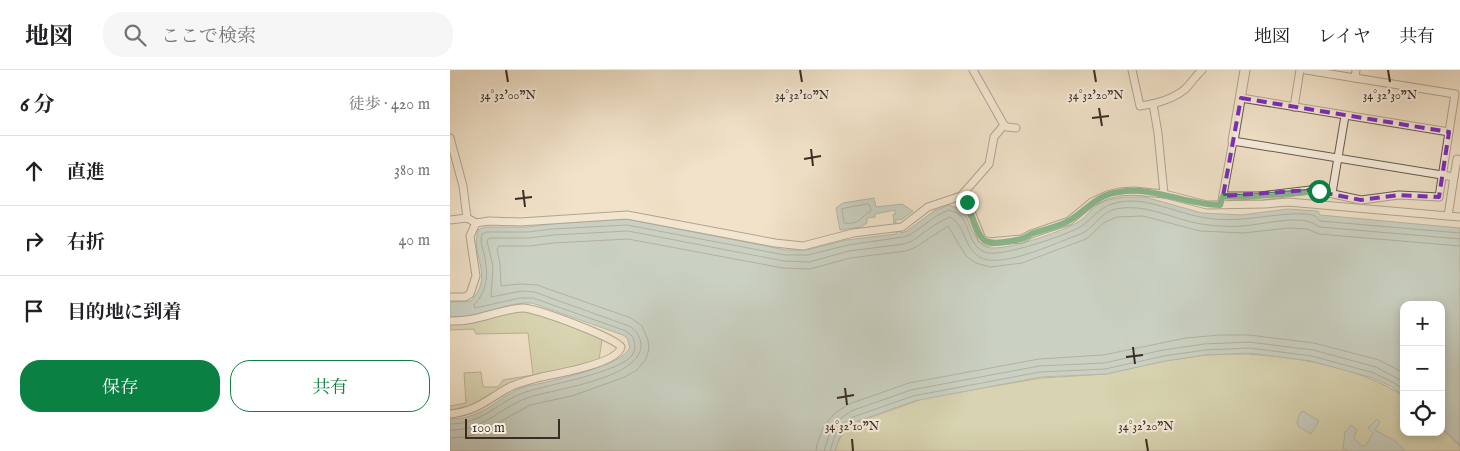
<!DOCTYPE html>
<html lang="ja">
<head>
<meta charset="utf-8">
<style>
  :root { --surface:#fff; --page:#f6f6f6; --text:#202124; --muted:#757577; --line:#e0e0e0; --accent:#0b8043 }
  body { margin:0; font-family:"IM FELL English","Noto Serif JP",serif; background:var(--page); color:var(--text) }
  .controls { position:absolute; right:15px; bottom:15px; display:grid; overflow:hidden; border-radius:10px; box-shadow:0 2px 8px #0003 }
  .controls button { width:45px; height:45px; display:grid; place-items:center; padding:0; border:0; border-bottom:1px solid var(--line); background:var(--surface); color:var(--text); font:25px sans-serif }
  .scale { position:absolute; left:15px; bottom:12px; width:95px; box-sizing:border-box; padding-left:5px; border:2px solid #382d25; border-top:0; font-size:14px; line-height:18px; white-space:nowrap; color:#382d25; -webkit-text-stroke:4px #f6ecdc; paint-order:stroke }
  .stop { position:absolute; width:15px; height:15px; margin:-11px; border:4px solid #0b8043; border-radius:50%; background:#fff }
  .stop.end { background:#0b8043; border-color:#fff; box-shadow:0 1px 5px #0008 }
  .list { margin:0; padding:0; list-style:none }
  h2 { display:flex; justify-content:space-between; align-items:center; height:65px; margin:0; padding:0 20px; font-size:21px }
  h2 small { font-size:16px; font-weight:400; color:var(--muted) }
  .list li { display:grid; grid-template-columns:32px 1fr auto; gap:15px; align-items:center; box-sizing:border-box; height:70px; padding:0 20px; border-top:1px solid var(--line) }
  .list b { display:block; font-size:19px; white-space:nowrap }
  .list em { font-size:16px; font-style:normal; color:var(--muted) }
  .actions { display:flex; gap:10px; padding:15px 20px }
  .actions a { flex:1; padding:11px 0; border:1px solid var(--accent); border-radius:20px; text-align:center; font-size:18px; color:var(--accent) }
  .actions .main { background:var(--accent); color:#fff }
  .icon { flex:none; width:28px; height:28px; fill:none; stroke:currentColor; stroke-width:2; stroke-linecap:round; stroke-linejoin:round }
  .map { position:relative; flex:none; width:1010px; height:381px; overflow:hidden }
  header { display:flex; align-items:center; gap:30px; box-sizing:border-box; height:70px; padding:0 25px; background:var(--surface); border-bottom:1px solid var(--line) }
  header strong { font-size:24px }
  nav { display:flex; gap:28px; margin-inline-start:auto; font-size:18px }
  .search { width:350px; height:45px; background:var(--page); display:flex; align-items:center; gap:12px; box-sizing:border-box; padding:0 18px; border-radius:20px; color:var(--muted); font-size:19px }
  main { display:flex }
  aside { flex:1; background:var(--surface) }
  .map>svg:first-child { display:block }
</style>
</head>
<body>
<header>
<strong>地図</strong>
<div class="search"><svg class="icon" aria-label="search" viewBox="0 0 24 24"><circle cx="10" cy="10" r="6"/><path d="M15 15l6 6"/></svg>ここで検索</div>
<nav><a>地図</a><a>レイヤ</a><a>共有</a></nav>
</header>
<main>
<aside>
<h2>6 分<small>徒歩 · 420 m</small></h2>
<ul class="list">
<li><svg class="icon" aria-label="ahead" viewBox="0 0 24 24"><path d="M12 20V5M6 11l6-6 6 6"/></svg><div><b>直進</b></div><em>380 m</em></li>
<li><svg class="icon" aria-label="right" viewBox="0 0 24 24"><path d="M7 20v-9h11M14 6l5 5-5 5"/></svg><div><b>右折</b></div><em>40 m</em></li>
<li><svg class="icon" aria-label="arrive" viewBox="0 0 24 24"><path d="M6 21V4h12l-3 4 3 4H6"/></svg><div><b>目的地に到着</b></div></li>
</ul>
<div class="actions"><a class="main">保存</a><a>共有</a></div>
</aside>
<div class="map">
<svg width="1010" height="381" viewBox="0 0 1010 381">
  <rect width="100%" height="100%" fill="#f1e2c9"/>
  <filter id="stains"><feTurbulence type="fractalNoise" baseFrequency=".004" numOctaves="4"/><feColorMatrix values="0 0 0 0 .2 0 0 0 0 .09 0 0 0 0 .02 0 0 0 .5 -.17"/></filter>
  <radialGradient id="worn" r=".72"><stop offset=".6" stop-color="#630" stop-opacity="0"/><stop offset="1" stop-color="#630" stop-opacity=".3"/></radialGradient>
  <g fill="#bbc395" stroke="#7a785d">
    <path d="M64 241H80L120 255 152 269 149 290 86 306 17 340 0 341V336L16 333 14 303 31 302 33 317H48L53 310 83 305 78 263 26 264 24 259 0 260V254L25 252Z"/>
    <path d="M786 284C835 284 913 297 954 327V362H991V358L1010 376V381H385C389 368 393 360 405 353L475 328 591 308 656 304 715 291 755 285Z"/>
  </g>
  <g fill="#9bbdba" stroke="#73837e">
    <path d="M677 127H695L752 143 791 145 838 139 868 141 870 145 1010 158V375L991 357V235H954V326L942 317 923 308 861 291 799 283 755 285 715 291 656 304 591 307 464 331 405 352 396 358 391 364 385 381H0V349C8 349 15 348 23 345 42 339 57 321 78 316 97 312 175 296 180 277L177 268 173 265 82 233C60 232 41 242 20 246 14 247 7 246 0 247V232L21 231C45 205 20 187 28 160L35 157H78L101 154 176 149 336 180H357L396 170 446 164V161H450L451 163 457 161 484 141 499 135 513 140C519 150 523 169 534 176 548 185 613 161 628 152 634 149 638 143 642 139 652 130 665 128 677 127Z"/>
    <path d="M424 128 426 137 452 134 463 141 451 150 446 149V153H444L443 145 445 144V140L425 144V147L417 148V153L411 157 390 160 386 138 393 133Z"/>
    <path d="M853 341 869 351 861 364 848 356 847 352 850 343Z"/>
    <path d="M927 349 930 352 925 360 945 371 955 381H899L893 379 895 362 901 355 907 360 904 368 912 376 916 375 923 363 918 358Z"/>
  </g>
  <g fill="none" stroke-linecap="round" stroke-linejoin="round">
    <g stroke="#6a7570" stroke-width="1">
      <path d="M418 134 420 136 421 141C410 147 410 155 394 153L392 139Z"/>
      <path d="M0 354C34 354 47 331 76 322 96 315 173 302 183 284 186 278 185 271 182 266L176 261 83 228H70L25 238 24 235C39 218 38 204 34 183 32 176 30 171 32 164L36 162H78L102 159 177 155 335 185H358L398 175 453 167 460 165 488 145 499 140C502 141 508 143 510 145 520 155 519 179 538 183 554 186 618 165 632 156 643 148 649 138 662 134 692 124 722 142 751 147 764 150 780 150 793 149 807 148 854 140 865 146 867 147 868 150 870 151L1010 163"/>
      <path d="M0 360C36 360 47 339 77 328 102 319 193 309 191 274 190 266 186 260 179 256L98 227 85 222 72 221 41 227 43 196 37 171 39 168H79L103 165 178 161 334 191 359 192 399 181 454 174 462 171 483 156 499 147C517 153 513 186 538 190 560 193 594 178 615 170 621 167 630 165 636 161 646 154 652 142 666 139 696 133 722 149 751 154 764 156 779 157 792 156 809 155 845 146 860 152 864 153 866 156 870 157L1010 169"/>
      <path d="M0 368 15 367 30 363 80 335 122 326 175 307 187 300 196 289 199 279 198 270 192 256 181 248 87 215 70 214 51 216 50 194 47 179 49 176H80L103 173 178 169 333 198 360 199 400 188 456 181 466 177 498 156 516 186 526 193 540 197 572 193 636 169 655 152 667 147 693 146 750 161 793 163 839 158 857 159 869 164 1010 176"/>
      <path d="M366 381 367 374 374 356 385 343 399 334 459 313 589 289 653 285 736 268 770 265H799L864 273 929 290 954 303"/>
      <path d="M374 381 381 359 390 349 401 341 461 320 589 296 654 293 713 280 754 274 799 272 863 280 926 297 954 312"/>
      <path d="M380 381 386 362 393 354 403 347 463 326 590 302 655 299 714 286 755 280 799 278 862 286 924 303 944 313 954 320"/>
    </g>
    <g stroke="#665a4e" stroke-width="9">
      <g id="minor">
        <path d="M523 0 554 55 557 57 566 58"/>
        <path d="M682 0 690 36C705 34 721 30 734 20 741 14 745 6 752 0"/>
        <path d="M856 0 905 8 906 0"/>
        <path d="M905 8 1005 24 999 62"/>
        <path d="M703 34 708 63 714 124"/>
        <path d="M844 37 850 0"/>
        <path d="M0 68 13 116 17 148"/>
        <path d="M1004 107 1007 89 1010 90"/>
        <path d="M882 123 895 46"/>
        <path d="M511 126 517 132 532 169 538 172 572 169 581 164 619 151 642 132 657 125 669 122 684 121 714 124 757 135 815 134 838 132 1010 147"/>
        <path d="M773 126H811L860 120 869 121 911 130 949 125 989 127 999 62 791 28"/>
        <path d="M772 130 783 71 1004 107 998 146"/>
        <path d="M0 150 17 148 26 153 39 151 70 152 177 145 325 173 353 176 403 163 452 157 478 137 511 126 539 94 544 67 554 55"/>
        <path d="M0 227H15L20 224 26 206 20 166 26 153"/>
        <path d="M0 251C28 252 46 240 72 238 84 237 166 268 171 277 168 293 107 304 91 307 81 310 72 312 62 316 38 328 29 341 0 344"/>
      </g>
    </g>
    <g stroke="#665a4e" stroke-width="11">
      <path id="tertiary" d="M783 71 795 0"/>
    </g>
    <use href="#minor" stroke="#f6ecdc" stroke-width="7"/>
    <use href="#tertiary" stroke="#f6ecdc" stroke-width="9"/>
  </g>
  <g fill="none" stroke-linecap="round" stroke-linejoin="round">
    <path stroke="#0b8043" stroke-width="6" d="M517 132C520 140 527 165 534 170 542 176 562 171 571 169 575 168 578 166 581 164 593 159 609 157 620 150 638 139 646 125 669 122 704 116 736 135 770 135L773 126 796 127 869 121"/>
  </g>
  <path d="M0 0H1010V381H0ZM791 28 999 62 989 127 949 125 911 130 860 120 773 126Z" fill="#f1e2c9" fill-opacity=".55" fill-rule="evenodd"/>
  <path fill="none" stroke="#7b2cbf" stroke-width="4" stroke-dasharray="10 6" stroke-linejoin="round" d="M791 28 999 62 989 127 949 125 911 130 860 120 773 126Z"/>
  <path fill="none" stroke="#382d25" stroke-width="2" d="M56 0 58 12M350 0 352 12M644 0 646 12M938 0 940 12M649 38 652 56M642 48 659 46M361 79 363 96M354 89 371 86M73 120 75 137M65 129 82 127M683 277 685 294M676 287 693 285M395 318 397 335M387 328 404 325M402 369 403 381M696 369 698 381"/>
  <g font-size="12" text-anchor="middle" fill="#382d25" stroke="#f6ecdc" stroke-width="4.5" stroke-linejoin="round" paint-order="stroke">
    <text x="58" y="29">34°32'00"N</text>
    <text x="352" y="29">34°32'10"N</text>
    <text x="646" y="29">34°32'20"N</text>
    <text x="940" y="29">34°32'30"N</text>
    <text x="402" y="360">34°32'10"N</text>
    <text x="696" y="360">34°32'20"N</text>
  </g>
  <rect width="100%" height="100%" filter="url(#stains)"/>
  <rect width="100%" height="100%" fill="url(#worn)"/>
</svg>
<div class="controls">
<button>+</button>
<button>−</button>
<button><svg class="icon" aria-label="locate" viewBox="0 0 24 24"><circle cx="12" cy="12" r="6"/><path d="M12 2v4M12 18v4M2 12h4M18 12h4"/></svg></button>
</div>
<div class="scale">100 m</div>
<div class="stop" style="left:869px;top:121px"></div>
<div class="stop end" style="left:517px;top:132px"></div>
</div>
</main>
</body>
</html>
